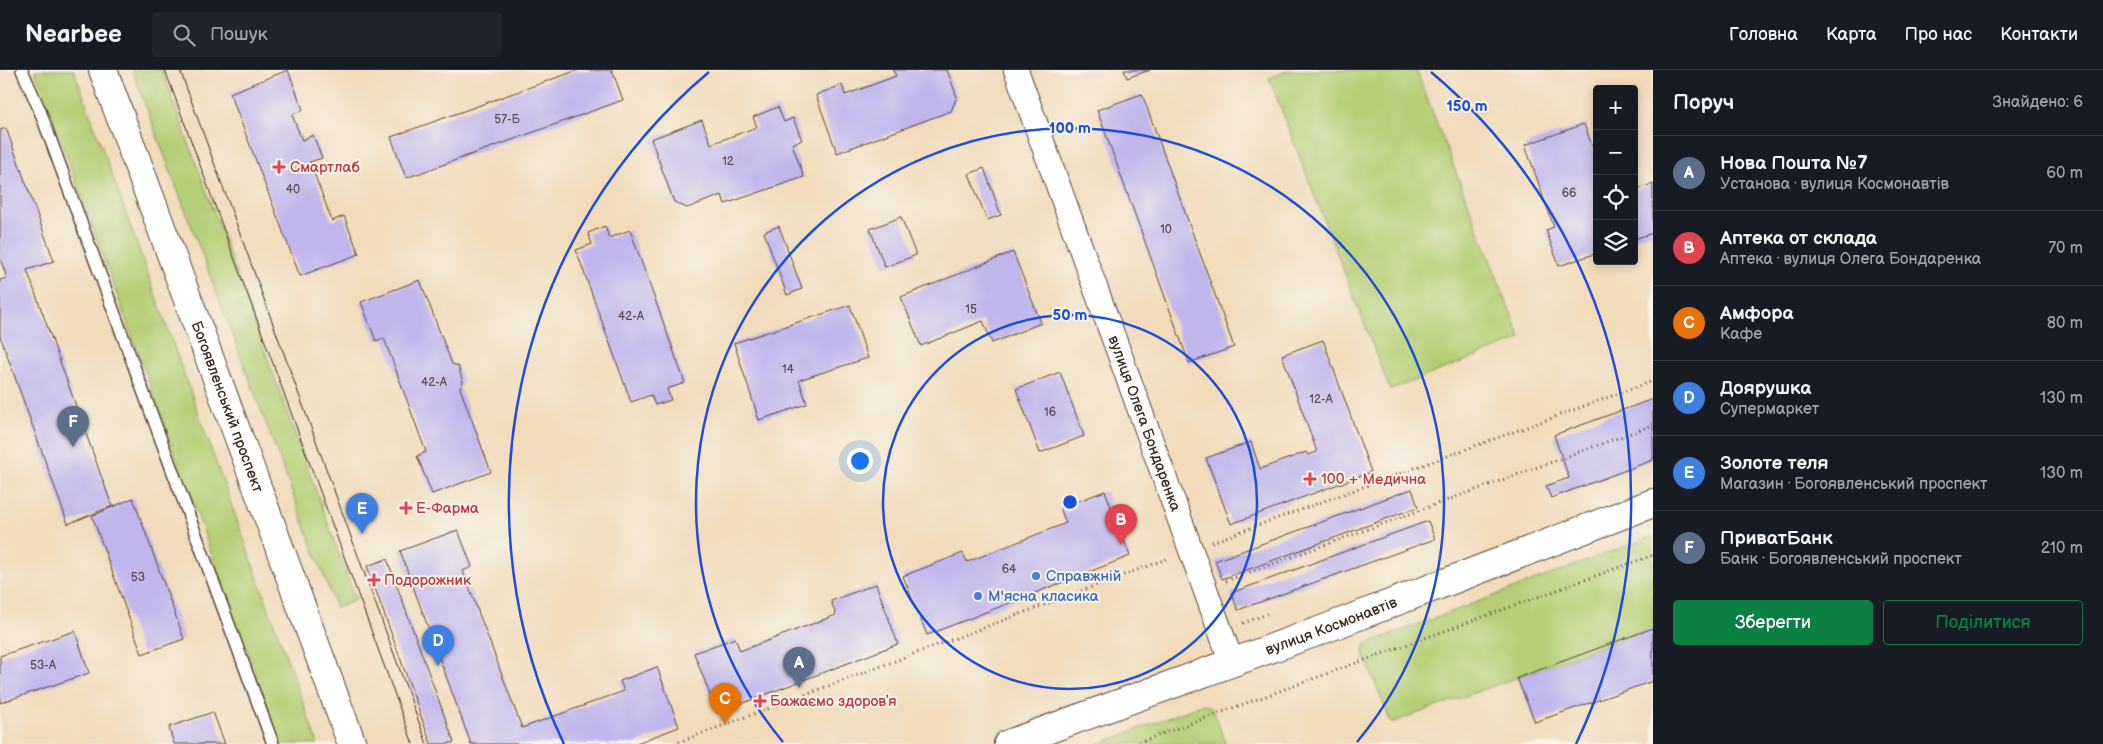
<!DOCTYPE html>
<html lang="uk">
<head>
<meta charset="utf-8">
<style>
  :root { --surface:#171b24; --page:#20242c; --text:#f1f3f6; --muted:#9ea1a6; --line:#363941; --accent:#0b8043 }
  body { margin:0; font-family:"Balsamiq Sans",sans-serif; background:var(--page); color:var(--text) }
  .controls { position:absolute; right:15px; top:15px; display:grid; overflow:hidden; border-radius:5px; box-shadow:0 2px 12px #0003 }
  .controls button { width:45px; height:45px; display:grid; place-items:center; padding:0; border:0; border-bottom:1px solid var(--line); background:var(--surface); color:var(--text); font:25px sans-serif }
  .you { position:absolute; left:859px; top:390px; width:18px; height:18px; margin:-12px; border:4px solid #fff; border-radius:50%; background:#1a73e8; box-shadow:0 0 0 8px #1a73e833 }
  .badge { display:grid; place-items:center; width:32px; height:32px; border-radius:50%; background:var(--accent); color:#fff; font-size:16px; font-weight:700 }
  .pin { position:absolute; translate:-50% -41px; filter:drop-shadow(0 1px 2px #0008) }
  .pin::after { content:''; position:absolute; top:26px; width:18px; height:15px; background:inherit; clip-path:polygon(0 0,100% 0,50% 100%) }
  .list { margin:0; padding:0; list-style:none }
  h2 { display:flex; justify-content:space-between; align-items:center; height:65px; margin:0; padding:0 20px; font-size:21px }
  h2 small { font-size:16px; font-weight:400; color:var(--muted) }
  .list li { display:grid; grid-template-columns:32px 1fr auto; gap:15px; align-items:center; box-sizing:border-box; height:75px; padding:0 20px; border-top:1px solid var(--line) }
  .list b { display:block; font-size:19px; white-space:nowrap }
  .list p { margin:0; font-size:16px; white-space:nowrap; color:var(--muted) }
  .list em { font-size:16px; font-style:normal; color:var(--muted) }
  .actions { display:flex; gap:10px; padding:15px 20px }
  .actions a { flex:1; padding:11px 0; border:1px solid var(--accent); border-radius:5px; text-align:center; font-size:18px; color:var(--accent) }
  .actions .main { background:var(--accent); color:#fff }
  .icon { flex:none; width:28px; height:28px; fill:none; stroke:currentColor; stroke-width:2; stroke-linecap:round; stroke-linejoin:round }
  .map { position:relative; flex:none; width:1653px; height:674px; overflow:hidden }
  header { display:flex; align-items:center; gap:30px; box-sizing:border-box; height:70px; padding:0 25px; background:var(--surface); border-bottom:1px solid var(--line) }
  header strong { font-size:24px }
  nav { display:flex; gap:28px; margin-inline-start:auto; font-size:18px }
  .search { width:350px; height:45px; background:var(--page); display:flex; align-items:center; gap:12px; box-sizing:border-box; padding:0 18px; border-radius:5px; color:var(--muted); font-size:19px }
  main { display:flex }
  aside { flex:1; background:var(--surface) }
  .map>svg:first-child { display:block }
</style>
</head>
<body>
<header>
<strong>Nearbee</strong>
<div class="search"><svg class="icon" aria-label="search" viewBox="0 0 24 24"><circle cx="10" cy="10" r="6"/><path d="M15 15l6 6"/></svg>Пошук</div>
<nav><a>Головна</a><a>Карта</a><a>Про нас</a><a>Контакти</a></nav>
</header>
<main>
<div class="map">
<svg width="1653" height="674" viewBox="0 0 1653 674">
  <rect width="100%" height="100%" fill="#f7f3e8"/>
  <filter id="ink" filterUnits="userSpaceOnUse"><feTurbulence type="fractalNoise" baseFrequency=".02" numOctaves="2"/><feDisplacementMap in="SourceGraphic" scale="10" xChannelSelector="R" yChannelSelector="G"/><feConvolveMatrix kernelMatrix="1 2 1 2 8 2 1 2 1" color-interpolation-filters="sRGB"/></filter>
  <filter id="wash" filterUnits="userSpaceOnUse"><feTurbulence type="fractalNoise" baseFrequency=".0096" numOctaves="4" result="noise"/><feDisplacementMap in="SourceGraphic" scale="20" xChannelSelector="R" yChannelSelector="G"/><feGaussianBlur stdDeviation="1.12" result="paint"/><feColorMatrix in="noise" values="0 0 0 0 0 0 0 0 0 0 0 0 0 0 0 0 0 1.4 0 .05"/><feComposite in="paint" operator="in"/></filter>
  <g filter="url(#wash)">
    <rect width="100%" height="100%" fill="#f1dbbb"/>
    <g fill="#b4cf75" stroke="#787c4a">
      <path d="M35 0H74L318 674H281Z"/>
      <path d="M132 0H162L356 530 336 538Z"/>
      <path d="M1290 0H1416L1521 269 1390 320 1269 8Z"/>
      <path d="M1653 466V558L1391 653 1363 582 1366 574Z"/>
      <path d="M1204 634 1212 638 1226 674H1099Z"/>
    </g>
    <g id="blocks">
      <g fill="#c0b6ec">
        <path d="M288 0 303 40 292 45 302 70 313 65 322 88 310 92 332 151 344 146 359 184 300 206 230 23Z"/>
        <path d="M578 0H612L623 30 406 108 391 67Z"/>
        <path d="M893 0H947L957 27 951 41 837 83 816 25 842 15 845 25 896 6Z"/>
        <path d="M1124 0H1150L1127 8Z"/>
        <path d="M1142 24 1234 277 1189 293 1097 40Z"/>
        <path d="M778 37 784 52 793 48 802 70 792 74 804 107 725 134 722 125 687 138 674 132 651 69 702 50 711 74 757 57 753 47Z"/>
        <path d="M1584 54 1597 89V183L1559 196 1546 160 1554 157 1525 75Z"/>
        <path d="M6 58 54 191 27 200 112 436 68 454 0 266V210L7 208 0 188V60Z"/>
        <path d="M984 98 1001 145 987 150 969 104Z"/>
        <path d="M1653 114V163L1634 169V120Z"/>
        <path d="M901 147 916 185 885 197 870 159Z"/>
        <path d="M605 156 609 168 630 160 685 313 667 319 671 330 655 335 651 325 631 332 576 180 592 174 588 163Z"/>
        <path d="M779 156 802 219 787 225 764 162Z"/>
        <path d="M1013 182 1041 253 992 273 983 251 921 276 901 227Z"/>
        <path d="M420 210 452 294 458 296 463 312 460 318 491 402 432 424 417 386 426 382 384 268 376 271 361 232Z"/>
        <path d="M850 235 868 288 799 310 807 334 759 350 734 273Z"/>
        <path d="M1323 270 1371 402 1231 454 1206 388 1251 372 1260 399 1306 382 1308 385 1317 382 1282 285Z"/>
        <path d="M1060 302 1084 366 1040 383 1016 319Z"/>
        <path d="M1653 329V390L1551 428 1546 416 1569 408 1554 365Z"/>
        <path d="M1412 419 1418 437 1222 509 1215 491Z"/>
        <path d="M1105 421 1130 486 927 565 903 506 963 483 967 492 1066 453 1060 438Z"/>
        <path d="M133 428 184 569 142 584 92 446Z"/>
        <path d="M1428 451 1435 469 1238 540 1231 523Z"/>
        <path d="M458 460 472 497 463 501 522 658 624 621 620 611 657 597 679 657 634 674H471L400 481Z"/>
        <path d="M387 489 454 672 447 674H431L367 496Z"/>
        <path d="M876 514 898 574 717 643 694 583 735 568 740 581 836 545 831 531Z"/>
        <path d="M1653 558V611L1535 652 1517 608Z"/>
        <path d="M75 561 89 603 0 633V586Z"/>
        <path d="M213 642 225 674H174L169 657Z"/>
      </g>
    </g>
  </g>
  <g filter="url(#ink)">
    <use href="#blocks" fill-opacity="0" stroke="#564536" stroke-width="1"/>
    <g fill="none" stroke-linecap="round" stroke-linejoin="round">
      <g stroke="#564536" stroke-width="14">
        <path id="lane" d="M22 0 40 41 273 674"/>
      </g>
      <g stroke="#564536" stroke-width="26">
        <g id="street">
          <path id="s1" d="M1016 0 1232 593"/>
        </g>
      </g>
      <g stroke="#564536" stroke-width="30">
        <g id="secondary">
          <path id="s2" d="M103 0 352 674"/>
          <path id="s3" d="M1008 674 1319 561 1653 433"/>
        </g>
      </g>
      <g stroke="#564536" stroke-width="3" stroke-dasharray="1 4" stroke-linecap="butt">
        <path d="M1212 472 1653 311"/>
        <path d="M1226 511 1653 355"/>
        <path d="M1243 553 1267 544"/>
        <path d="M674 674 1169 488"/>
        <path d="M1134 674 1653 485"/>
      </g>
      <use href="#lane" stroke="#fff" stroke-width="11"/>
      <use href="#street" stroke="#fff" stroke-width="24"/>
      <use href="#secondary" stroke="#fff" stroke-width="28"/>
      <g stroke="#3b2a1e" stroke-width="1">
        <path d="M165 0 413 674"/>
        <path d="M180 0 427 674"/>
      </g>
    </g>
  </g>
  <g fill="none" stroke="#1d4ed8" stroke-width="2.5">
    <circle cx="1070" cy="432" r="187"/>
    <path d="M783 672A374 374 0 1 1 1357 672"/>
    <path d="M564 674A561 561 0 0 1 709 2M1431 2A561 561 0 0 1 1576 674"/>
  </g>
  <g fill="#e0444e" stroke="#f7f3e8" stroke-width="2">
    <path d="M276.5 89.5h5v5h5v5h-5v5h-5v-5h-5v-5h5z"/>
    <path d="M1307.5 401.5h5v5h5v5h-5v5h-5v-5h-5v-5h5z"/>
    <path d="M403.5 430.5h5v5h5v5h-5v5h-5v-5h-5v-5h5z"/>
    <path d="M371.5 502.5h5v5h5v5h-5v5h-5v-5h-5v-5h5z"/>
    <path d="M757.5 623.5h5v5h5v5h-5v5h-5v-5h-5v-5h5z"/>
  </g>
  <g fill="#3f7fe0" stroke="#f7f3e8" stroke-width="2">
    <circle cx="1036" cy="506" r="5"/>
    <circle cx="978" cy="526" r="5"/>
  </g>
  <g text-anchor="middle" stroke-width="4" stroke-linejoin="round" paint-order="stroke">
    <g font-size="12" fill="#5c4d52">
      <text x="507" y="53">57-Б</text>
      <text x="728" y="95">12</text>
      <text x="293" y="123">40</text>
      <text x="1569" y="127">66</text>
      <text x="1166" y="163">10</text>
      <text x="971" y="243">15</text>
      <text x="631" y="250">42-А</text>
      <text x="788" y="303">14</text>
      <text x="434" y="316">42-А</text>
      <text x="1321" y="333">12-А</text>
      <text x="1050" y="346">16</text>
      <text x="1009" y="503">64</text>
      <text x="138" y="511">53</text>
      <text x="43" y="599">53-А</text>
    </g>
    <g font-size="15" fill="#be3a42" stroke="#f7f3e8" text-anchor="start">
      <text x="290" y="102">Смартлаб</text>
      <text x="1321" y="414">100 + Медична</text>
      <text x="416" y="443">Е-Фарма</text>
      <text x="384" y="515">Подорожник</text>
      <text x="770" y="636">Бажаємо здоровʼя</text>
    </g>
    <g font-size="15" fill="#3b2a1e" stroke="#f7f3e8">
      <text dy="5" stroke="none"><textPath href="#s2" startOffset="359">Богоявленський проспект</textPath></text>
      <text dy="5" stroke="none"><textPath href="#s1" startOffset="376">вулиця Олега Бондаренка</textPath></text>
      <text dy="5" stroke="none"><textPath href="#s3" startOffset="344">вулиця Космонавтів</textPath></text>
    </g>
    <g font-size="15" fill="#366cbe" stroke="#f7f3e8" text-anchor="start">
      <text x="1046" y="511">Справжній</text>
      <text x="988" y="531">М'ясна класика</text>
    </g>
  </g>
  <circle cx="1070" cy="432" r="8" fill="#1d4ed8" stroke="#f7f3e8" stroke-width="2.5"/>
  <g font-size="15" text-anchor="middle" font-weight="bold" fill="#1d4ed8" stroke="#f7f3e8" stroke-width="4" stroke-linejoin="round" paint-order="stroke">
    <text x="1467" y="41">150 m</text>
    <text x="1070" y="63">100 m</text>
    <text x="1070" y="250">50 m</text>
  </g>
</svg>
<div class="controls">
<button>+</button>
<button>−</button>
<button><svg class="icon" aria-label="locate" viewBox="0 0 24 24"><circle cx="12" cy="12" r="6"/><path d="M12 2v4M12 18v4M2 12h4M18 12h4"/></svg></button>
<button><svg class="icon" aria-label="layers" viewBox="0 0 24 24"><path d="M12 4l9 5-9 5-9-5zM3 14l9 5 9-5"/></svg></button>
</div>
<div class="you"></div>
<div class="pin badge" style="left:799px;top:618px;background:#5c6f8a">A</div>
<div class="pin badge" style="left:1121px;top:475px;background:#e0444e">B</div>
<div class="pin badge" style="left:725px;top:654px;background:#e8710a">C</div>
<div class="pin badge" style="left:438px;top:596px;background:#3f7fe0">D</div>
<div class="pin badge" style="left:362px;top:464px;background:#3f7fe0">E</div>
<div class="pin badge" style="left:73px;top:377px;background:#5c6f8a">F</div>
</div>
<aside>
<h2>Поруч<small>Знайдено: 6</small></h2>
<ul class="list">
<li><span class="badge" style="background:#5c6f8a">A</span><div><b>Нова Пошта №7</b><p>Установа · вулиця Космонавтів</p></div><em>60 m</em></li>
<li><span class="badge" style="background:#e0444e">B</span><div><b>Аптека от склада</b><p>Аптека · вулиця Олега Бондаренка</p></div><em>70 m</em></li>
<li><span class="badge" style="background:#e8710a">C</span><div><b>Амфора</b><p>Кафе</p></div><em>80 m</em></li>
<li><span class="badge" style="background:#3f7fe0">D</span><div><b>Доярушка</b><p>Супермаркет</p></div><em>130 m</em></li>
<li><span class="badge" style="background:#3f7fe0">E</span><div><b>Золоте теля</b><p>Магазин · Богоявленський проспект</p></div><em>130 m</em></li>
<li><span class="badge" style="background:#5c6f8a">F</span><div><b>ПриватБанк</b><p>Банк · Богоявленський проспект</p></div><em>210 m</em></li>
</ul>
<div class="actions"><a class="main">Зберегти</a><a>Поділитися</a></div>
</aside>
</main>
</body>
</html>
